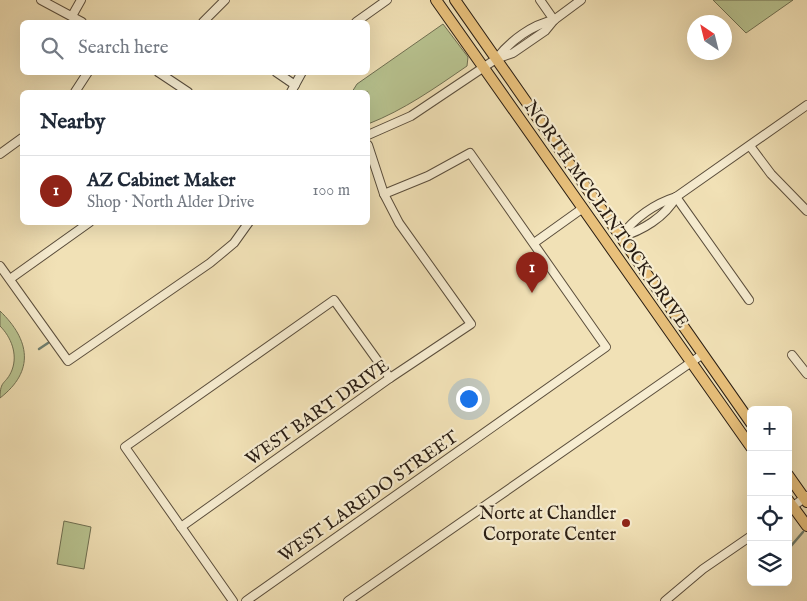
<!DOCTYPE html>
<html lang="en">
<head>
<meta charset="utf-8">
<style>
  :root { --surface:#fff; --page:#f2f2f3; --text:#1f2937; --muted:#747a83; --line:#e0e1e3; --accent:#8f2418 }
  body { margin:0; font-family:"IM FELL English",serif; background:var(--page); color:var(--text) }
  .controls { position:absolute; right:15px; bottom:15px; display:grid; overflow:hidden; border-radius:8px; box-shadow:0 5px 20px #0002 }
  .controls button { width:45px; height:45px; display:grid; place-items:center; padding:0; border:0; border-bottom:1px solid var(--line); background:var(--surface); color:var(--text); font:25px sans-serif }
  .compass { position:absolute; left:687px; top:15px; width:45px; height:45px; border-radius:50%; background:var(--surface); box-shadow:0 5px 20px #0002; rotate:325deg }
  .you { position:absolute; left:468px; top:398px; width:18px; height:18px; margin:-12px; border:4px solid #fff; border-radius:50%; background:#1a73e8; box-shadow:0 0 0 8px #1a73e833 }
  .badge { display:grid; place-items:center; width:32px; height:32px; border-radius:50%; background:var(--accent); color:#fff; font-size:16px; font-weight:700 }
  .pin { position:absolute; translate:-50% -41px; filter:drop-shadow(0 1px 2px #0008) }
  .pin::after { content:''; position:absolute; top:26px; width:18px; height:15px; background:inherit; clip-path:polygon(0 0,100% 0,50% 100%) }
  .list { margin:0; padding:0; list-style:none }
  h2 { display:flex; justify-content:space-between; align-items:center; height:65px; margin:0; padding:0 20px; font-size:21px }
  h2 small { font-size:16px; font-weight:400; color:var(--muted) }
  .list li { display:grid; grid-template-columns:32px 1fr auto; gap:15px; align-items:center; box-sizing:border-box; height:70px; padding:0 20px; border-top:1px solid var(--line) }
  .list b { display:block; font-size:19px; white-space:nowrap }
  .list p { margin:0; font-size:16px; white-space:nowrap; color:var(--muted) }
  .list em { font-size:16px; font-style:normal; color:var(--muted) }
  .icon { flex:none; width:28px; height:28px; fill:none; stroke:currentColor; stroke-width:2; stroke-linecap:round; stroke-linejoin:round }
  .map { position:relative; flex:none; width:807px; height:601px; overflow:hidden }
  .search { position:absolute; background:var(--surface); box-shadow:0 5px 20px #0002; left:20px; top:20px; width:350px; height:55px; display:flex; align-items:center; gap:12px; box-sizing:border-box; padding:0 18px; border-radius:8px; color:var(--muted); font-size:19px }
  .panel { position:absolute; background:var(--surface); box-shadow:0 5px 20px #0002; left:20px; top:90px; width:350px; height:135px; border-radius:8px }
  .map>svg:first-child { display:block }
</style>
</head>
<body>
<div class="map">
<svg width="807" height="601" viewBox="0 0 807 601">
  <rect width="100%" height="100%" fill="#f1e1b6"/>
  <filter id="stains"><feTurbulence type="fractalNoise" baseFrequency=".004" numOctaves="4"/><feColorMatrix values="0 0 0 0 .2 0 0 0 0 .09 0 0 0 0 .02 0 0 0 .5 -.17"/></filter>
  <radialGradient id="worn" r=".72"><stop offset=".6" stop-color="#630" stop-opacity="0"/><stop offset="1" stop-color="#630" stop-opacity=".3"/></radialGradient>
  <g fill="#b8c390" stroke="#707052">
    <path d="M713 0H793L746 33Z"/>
    <path d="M443 24 468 57 467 66C435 88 404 110 368 124V92H352L357 84Z"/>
    <path d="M0 311C30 340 35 371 0 398 0 379 6 385 12 370 18 354 11 337 0 326Z"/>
    <path d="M64 521 91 527 84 569 57 564Z"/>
  </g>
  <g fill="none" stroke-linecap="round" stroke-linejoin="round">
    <g stroke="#6d7e6f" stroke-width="2.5">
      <path d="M39 349 48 343"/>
      <path d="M791 546 803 532"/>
    </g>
    <g stroke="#5b4e3c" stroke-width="10">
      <g id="minor">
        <path d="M41 0 82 22"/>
        <path d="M540 0 554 20"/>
        <path d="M72 16 81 0"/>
        <path d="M203 22 225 0"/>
        <path d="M356 22 387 0"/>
        <path d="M497 58C511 40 532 25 554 20"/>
        <path d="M158 72 188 92"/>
        <path d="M276 72 295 85"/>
        <path d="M75 92 88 72"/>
        <path d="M291 92 302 72"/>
        <path d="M368 135 411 116 496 59 513 53 545 31 554 20 581 0"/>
        <path d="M750 146 771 174 807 211"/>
        <path d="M0 154 22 138"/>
        <path d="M676 197 749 300"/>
        <path d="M620 237C634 219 654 204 676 197L807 105"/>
        <path d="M620 237C642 231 665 217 676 197"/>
        <path d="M534 243 583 208"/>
        <path d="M0 266 68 361 210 263 234 243 249 222"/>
        <path d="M10 279 90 222"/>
        <path d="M792 355 807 374"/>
        <path d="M788 510 807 496"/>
        <path d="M181 527 390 378 471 324 399 223 384 194 368 145"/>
        <path d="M233 601 125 447 334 300 390 378"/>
        <path d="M246 601 606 347 470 153 428 176 384 194"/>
        <path d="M348 601 703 354"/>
        <path d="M665 601 703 569 751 536"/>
      </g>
    </g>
    <g stroke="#291d13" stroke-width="12">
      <g id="major">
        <path d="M436 0 751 447"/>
        <path d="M455 0 751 423"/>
        <path d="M788 475 807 502"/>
        <path d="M788 500 807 526"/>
      </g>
    </g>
    <use href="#minor" stroke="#f6ecd0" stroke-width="8"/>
    <use href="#major" stroke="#e8c07b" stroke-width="10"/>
  </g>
  <circle fill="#8f2418" stroke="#f6ecd0" stroke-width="2" cx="626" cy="523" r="5"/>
  <g text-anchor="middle" stroke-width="4.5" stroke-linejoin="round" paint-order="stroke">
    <g font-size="18" fill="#291d13" stroke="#f6ecd0">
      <text transform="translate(607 214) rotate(55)" y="6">NORTH MCCLINTOCK DRIVE</text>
      <text transform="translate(317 412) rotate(-35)" y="6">WEST BART DRIVE</text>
      <text transform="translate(368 496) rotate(-35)" y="6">WEST LAREDO STREET</text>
    </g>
    <g font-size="18" fill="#291d13" stroke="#f6ecd0" text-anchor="end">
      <text x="616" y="519">Norte at Chandler<tspan x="616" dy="21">Corporate Center</tspan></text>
    </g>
  </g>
  <rect width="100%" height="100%" filter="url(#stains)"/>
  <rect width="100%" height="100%" fill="url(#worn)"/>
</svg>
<div class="controls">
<button>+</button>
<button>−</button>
<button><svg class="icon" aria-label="locate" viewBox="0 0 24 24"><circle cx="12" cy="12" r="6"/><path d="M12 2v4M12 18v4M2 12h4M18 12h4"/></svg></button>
<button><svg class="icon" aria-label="layers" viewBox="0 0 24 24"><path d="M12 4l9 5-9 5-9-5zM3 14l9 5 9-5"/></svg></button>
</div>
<svg class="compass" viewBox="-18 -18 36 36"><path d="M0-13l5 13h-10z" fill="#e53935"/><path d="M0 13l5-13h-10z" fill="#747a83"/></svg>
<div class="you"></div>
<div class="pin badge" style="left:532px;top:293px">1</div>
<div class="search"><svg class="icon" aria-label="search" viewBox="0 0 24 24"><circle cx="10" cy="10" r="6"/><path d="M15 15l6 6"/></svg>Search here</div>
<section class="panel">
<h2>Nearby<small></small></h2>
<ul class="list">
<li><span class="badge">1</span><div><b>AZ Cabinet Maker</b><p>Shop · North Alder Drive</p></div><em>100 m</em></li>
</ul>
</section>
</div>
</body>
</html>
